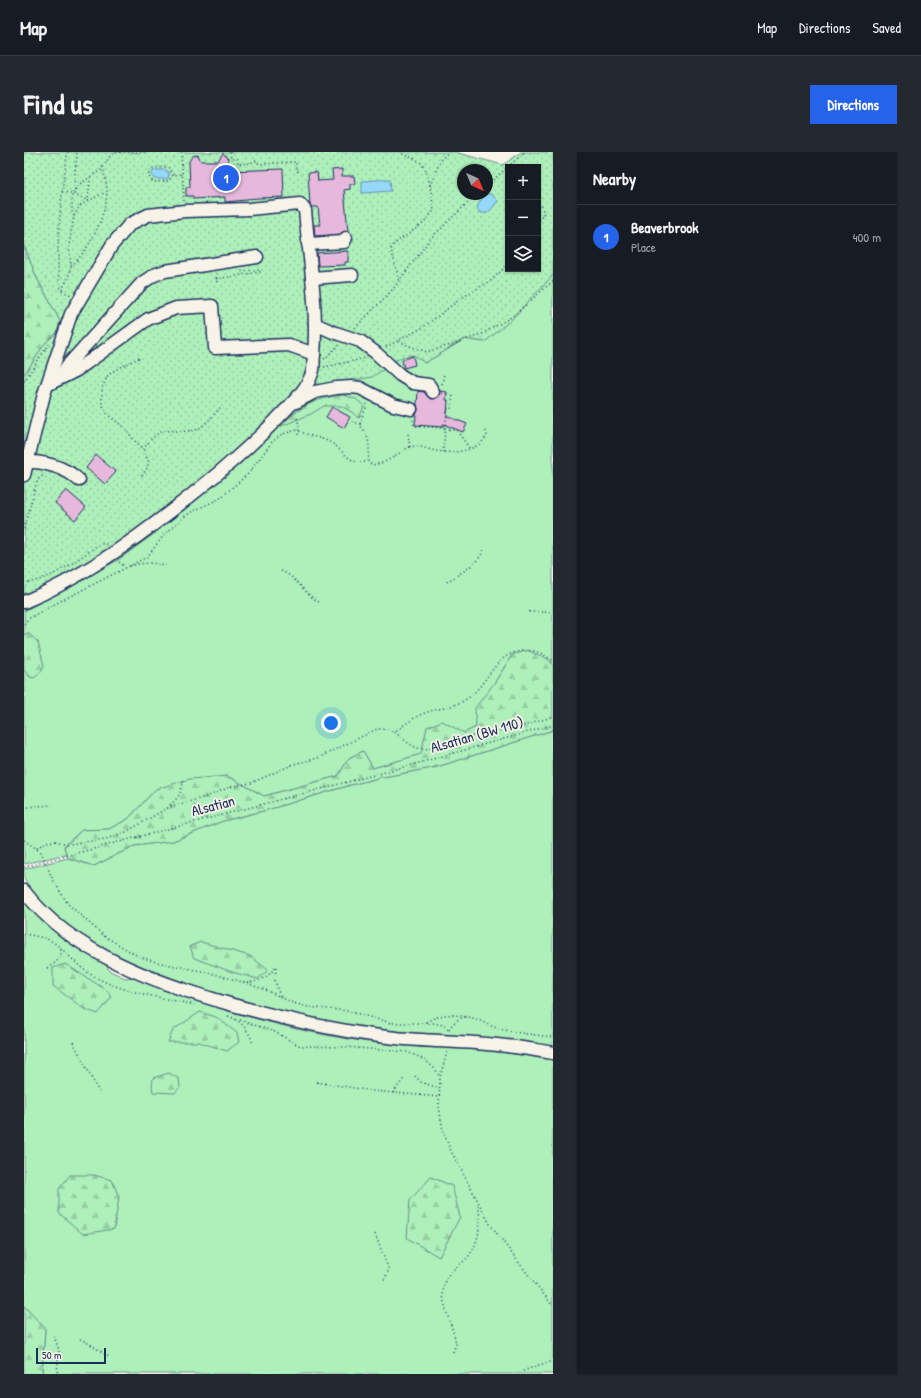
<!DOCTYPE html>
<html lang="en">
<head>
<meta charset="utf-8">
<style>
  :root { --surface:#171b24; --page:#242831; --text:#f1f3f6; --muted:#9ea1a6; --line:#363941; --accent:#2563eb }
  body { margin:0; font-family:"Patrick Hand",sans-serif; background:var(--page); color:var(--text) }
  .controls { position:absolute; right:12px; top:12px; display:grid; overflow:hidden; border-radius:0px; box-shadow:0 1px 3px #0004 }
  .controls button { width:36px; height:36px; display:grid; place-items:center; padding:0; border:0; border-bottom:1px solid var(--line); background:var(--surface); color:var(--text); font:20px sans-serif }
  .compass { position:absolute; left:433px; top:12px; width:36px; height:36px; border-radius:50%; background:var(--surface); box-shadow:0 1px 3px #0004; rotate:136deg }
  .scale { position:absolute; left:12px; bottom:10px; width:70px; box-sizing:border-box; padding-left:4px; border:2px solid #1b2f5e; border-top:0; font-size:11px; line-height:14px; white-space:nowrap; color:#1b2f5e; -webkit-text-stroke:3px #f7f3e8; paint-order:stroke }
  .you { position:absolute; left:307px; top:571px; width:14px; height:14px; margin:-10px; border:3px solid #fff; border-radius:50%; background:#1a73e8; box-shadow:0 0 0 6px #1a73e833 }
  .badge { display:grid; place-items:center; width:26px; height:26px; border-radius:50%; background:var(--accent); color:#fff; font-size:13px; font-weight:700 }
  .pin { position:absolute; translate:-50% -50%; border:2px solid #fff; box-shadow:0 1px 4px #0006 }
  .list { margin:0; padding:0; list-style:none }
  h2 { display:flex; justify-content:space-between; align-items:center; height:52px; margin:0; padding:0 16px; font-size:17px }
  h2 small { font-size:13px; font-weight:400; color:var(--muted) }
  .list li { display:grid; grid-template-columns:26px 1fr auto; gap:12px; align-items:center; box-sizing:border-box; height:64px; padding:0 16px; border-top:1px solid var(--line) }
  .list b { display:block; font-size:15px; white-space:nowrap }
  .list p { margin:0; font-size:13px; white-space:nowrap; color:var(--muted) }
  .list em { font-size:13px; font-style:normal; color:var(--muted) }
  .icon { flex:none; width:22px; height:22px; fill:none; stroke:currentColor; stroke-width:2; stroke-linecap:round; stroke-linejoin:round }
  .map { position:relative; flex:none; width:529px; height:1222px; overflow:hidden; border-radius:0px }
  header { display:flex; align-items:center; gap:24px; box-sizing:border-box; height:56px; padding:0 20px; background:var(--surface); border-bottom:1px solid var(--line) }
  header strong { font-size:19px }
  nav { display:flex; gap:22px; margin-inline-start:auto; font-size:14px }
  .intro { display:flex; align-items:center; justify-content:space-between; box-sizing:border-box; height:96px; padding:0 24px }
  h1 { margin:0; font-size:28px }
  .button { padding:10px 18px; border-radius:0px; background:var(--accent); color:#fff; font-size:14px; font-weight:700 }
  main { display:flex; gap:24px; padding:0 24px }
  aside { flex:1; background:var(--surface); border-radius:0px; box-shadow:0 1px 3px #0004 }
  .map>svg:first-child { display:block }
</style>
</head>
<body>
<header>
<strong>Map</strong>
<nav><a>Map</a><a>Directions</a><a>Saved</a></nav>
</header>
<div class="intro"><h1>Find us</h1><a class="button">Directions</a></div>
<main>
<div class="map">
<svg width="529" height="1222" viewBox="0 0 529 1222">
  <defs>
    <pattern id="forest-firs" width="22" height="20" patternUnits="userSpaceOnUse"><rect width="22" height="20" fill="#adf0ba"/><path d="M5 1l3.5 6h-7zM16 11l3.5 6h-7z" fill="#94cea2"/></pattern>
    <pattern id="park-dots" width="8" height="8" patternUnits="userSpaceOnUse"><rect width="8" height="8" fill="#adf0ba"/><path d="M2 2h.1M6 6h.1" fill="none" stroke="#94cea2" stroke-width="1.8" stroke-linecap="round"/></pattern>
  </defs>
  <rect width="100%" height="100%" fill="#f7f3e8"/>
  <filter id="ink" filterUnits="userSpaceOnUse"><feTurbulence type="fractalNoise" baseFrequency=".025" numOctaves="2"/><feDisplacementMap in="SourceGraphic" scale="8" xChannelSelector="R" yChannelSelector="G"/><feConvolveMatrix kernelMatrix="1 2 1 2 8 2 1 2 1" color-interpolation-filters="sRGB"/></filter>
  <g filter="url(#ink)">
    <g fill="#adf0ba" stroke="#64908c">
      <path d="M529 123V513L524 507 488 503 471 530 452 575 440 581 403 575 398 602 349 616 339 599 325 606 314 624 240 644 203 624 132 637 104 667 85 677 58 678 40 694 42 702 0 712V459L211 316 269 262 288 250 293 231 368 210 378 205 390 203 401 211 441 187 461 190Z"/>
      <path d="M529 578V894C470 885 411 884 352 877 298 870 245 857 193 841 140 824 86 805 41 771 30 763 4 738 0 726 0 724 0 720 0 717L44 706 70 714 110 694 149 689 199 669 243 658 323 634 354 626 413 615Z"/>
      <path d="M0 749 20 771 44 790 81 812 86 819 101 826 109 825C178 852 250 875 324 887 371 895 419 894 466 899 487 901 508 904 529 908V1222H18L21 1177 0 1154Z"/>
    </g>
    <g fill="url(#forest-firs)" stroke="#64908c">
      <path d="M0 93 12 124 36 169 33 181 22 190 0 223Z"/>
      <path d="M319 243 332 247 340 254 336 264 334 266 329 261 317 254H300L287 262 255 275C277 254 289 247 319 243Z"/>
      <path d="M4 481 14 490 20 514 16 521 10 526 6 525 0 518V483Z"/>
      <path d="M503 498 524 507 529 513V578L413 615 354 626 323 634 243 658 199 669 149 689 110 694 70 714 44 706 40 695 58 678 85 677 104 667 132 637 166 627 203 624 240 644 314 624 325 606 339 599 349 616 397 602 403 575 418 569 440 581 452 575 451 556 471 530 488 503Z"/>
      <path d="M177 790 226 804 244 818 234 827 208 820 170 806 166 794Z"/>
      <path d="M41 812 84 839 87 846 74 862 60 857 29 834V816Z"/>
      <path d="M176 860 192 865 213 881 215 890 203 899 175 890H144L149 878Z"/>
      <path d="M145 921 155 927 156 935 151 941 129 940 128 935 129 926Z"/>
      <path d="M46 1023H70L88 1028 95 1045 90 1077 59 1082 35 1061V1037Z"/>
      <path d="M407 1025 428 1034 436 1065 415 1105 383 1086 386 1048Z"/>
      <path d="M0 1154 21 1176 18 1222H0Z"/>
    </g>
    <path fill="url(#park-dots)" stroke="#64908c" fill-rule="evenodd" d="M0 0H434V1L479 13 497 0H529V123L486 169 461 190 440 187 401 211 390 203 378 205 368 210 362 216 348 225 300 233 293 232 288 250 269 262 211 316 127 384 94 408 0 459V223L22 190 33 181 36 169 12 124 0 93ZM484 15H514V117H484ZM439 18H463V42H439Z"/>
    <g fill="#96d8f8" stroke="#6594ba">
      <path d="M130 18H143V20H145V24H144V27H130L128 22Z"/>
      <path d="M366 27 367 39 338 41V29Z"/>
      <path d="M463 42H467L474 49 464 61H456L453 56 456 49Z"/>
    </g>
    <g fill="#e6b9dc" stroke="#1b2f5e">
      <path d="M199 1 204 7 205 19 259 17 260 45 235 46 222 47V48L201 50V45L169 47V44H162V35H166L165 9 169 4 174 3 177 9H194Z"/>
      <path d="M318 17V24H330L331 32H326V37L320 38 324 79 318 80 316 82 291 84 290 73H296L294 55H288L286 53 284 21 293 20 294 29 309 28 308 18Z"/>
      <path d="M324 99V110H321V113L294 114 293 101Z"/>
      <path d="M389 204 391 213 380 216 378 208Z"/>
      <path d="M394 239 400 240 405 246 409 247 415 244 416 239 423 240 422 248H424L423 264 443 272 439 280 419 272V275L391 273 392 263 394 258 393 252Z"/>
      <path d="M308 255 326 265 320 276 302 265Z"/>
      <path d="M72 303 92 320 81 332 62 316Z"/>
      <path d="M42 338 62 355 51 368 31 351Z"/>
    </g>
    <g fill="none" stroke-linecap="round" stroke-linejoin="round">
      <g stroke="#1b2f5e" stroke-width="15">
        <g id="minor">
          <path d="M284 92 320 90 322 86"/>
          <path d="M288 126 328 123"/>
          <path d="M291 172 309 180 336 189 352 201 376 223 389 231 405 233 409 240"/>
          <path d="M36 226 43 214 118 131 130 123 141 119 233 105"/>
          <path d="M25 232 53 218 124 167 152 156 188 154 191 196 265 193 290 202"/>
          <path d="M272 250 291 240 312 236 327 235 336 236 369 253 387 257"/>
          <path d="M0 311C12 308 31 313 42 319 47 321 51 325 55 328"/>
          <path d="M0 323 20 242 47 162 88 93 106 72 124 63 161 59 225 57 276 52 281 58C285 106 294 154 290 203 289 208 290 213 289 218 284 238 265 254 252 268 220 301 187 328 151 356 105 392 55 427 0 450"/>
          <path d="M0 739C48 802 135 832 209 853 264 868 316 880 372 886 398 889 425 889 451 891 477 893 503 896 529 901"/>
        </g>
      </g>
      <g stroke="#1b2f5e" stroke-width="1.5" stroke-dasharray="1 3" stroke-linecap="butt">
        <path d="M44 0C39 23 28 122 38 139L47 143"/>
        <path d="M157 0 160 49"/>
        <path d="M206 0 207 7H213L214 12 227 11 230 9H233L235 12 272 10V16L275 22"/>
        <path d="M79 15C80 23 83 32 83 40 82 64 65 99 47 114L45 93 50 64 48 60V41L57 31 77 18 86 4 91 1 98 0H125"/>
        <path d="M149 23 144 15 128 16 124 23 129 30 145 29 149 23 159 22"/>
        <path d="M463 33 501 0"/>
        <path d="M406 34 417 7 425 0"/>
        <path d="M51 38 50 33 53 0"/>
        <path d="M38 40 48 41 64 49 82 40"/>
        <path d="M514 52 517 53 520 61 514 71"/>
        <path d="M50 64 56 54 64 49 66 26"/>
        <path d="M192 121 193 132"/>
        <path d="M192 127 236 120V118L217 119"/>
        <path d="M375 128 367 97 370 92 400 71 410 58C407 45 406 18 396 10 390 5 382 5 376 0"/>
        <path d="M38 138 44 126 47 114"/>
        <path d="M331 176 369 137 407 86 453 42"/>
        <path d="M375 189 385 194 403 200 433 191 458 182 489 164 529 129"/>
        <path d="M362 195 398 176 439 145 468 128 484 112"/>
        <path d="M115 206 96 215 84 223 78 236V251L84 263 102 277 109 287 119 297 124 308V315L116 326"/>
        <path d="M300 207 315 193"/>
        <path d="M300 215 334 208 341 206"/>
        <path d="M0 229 25 192"/>
        <path d="M418 232 420 222"/>
        <path d="M418 241 429 243 427 257H423L419 300"/>
        <path d="M343 252C342 258 337 266 336 270 336 276 342 279 343 284 346 292 345 301 344 310L348 313C355 312 362 310 368 306 375 302 382 295 390 294 397 294 405 298 412 299 429 302 453 300 463 284L461 276"/>
        <path d="M272 262 275 273 274 285"/>
        <path d="M389 268 390 274 421 276"/>
        <path d="M328 270 337 272"/>
        <path d="M425 277 433 279 446 297"/>
        <path d="M384 282 386 296"/>
        <path d="M119 297C124 291 130 283 137 280 145 277 162 281 171 278 181 275 190 262 197 255"/>
        <path d="M336 310H344"/>
        <path d="M0 377 12 332 15 327 21 322"/>
        <path d="M95 410 101 415"/>
        <path d="M106 414C119 410 129 411 142 413"/>
        <path d="M257 419C273 425 280 442 295 450"/>
        <path d="M0 430C22 432 58 405 75 392H83"/>
        <path d="M423 430C433 423 458 410 459 397"/>
        <path d="M505 460H529"/>
        <path d="M0 472 4 467 23 456 123 405 140 383 161 364 171 358 195 347 224 322 248 290 258 282 274 278C285 285 298 285 309 292 318 298 322 307 334 310"/>
        <path d="M369 580C379 575 387 567 398 562 412 556 426 557 441 548 463 535 470 501 498 499 513 498 516 500 529 509"/>
        <path d="M146 653C157 644 157 639 160 626"/>
        <path d="M0 656 11 654 28 653"/>
        <path d="M0 688 17 700 29 728 44 752 80 784 114 804 132 810 187 821 222 831 242 838 269 851 284 855 324 859 367 871H409L420 873 426 879"/>
        <path d="M13 696 22 690 31 689 45 692 82 687 102 680 145 655 182 645 206 635 227 631 270 612 294 606 353 577C355 577 359 577 362 577 376 580 384 596 399 597 411 597 420 591 431 588 463 580 498 577 529 564"/>
        <path d="M0 715 384 614 529 573"/>
        <path d="M0 782C10 784 21 785 29 790 34 793 37 797 41 800 51 810 62 821 75 827 105 842 138 845 170 853"/>
        <path d="M23 816C31 811 38 808 37 797"/>
        <path d="M252 816 251 828 256 845"/>
        <path d="M223 831C236 829 246 825 252 813"/>
        <path d="M204 864C217 868 224 878 229 891"/>
        <path d="M216 868 251 880 276 894 322 895 383 900 395 905 402 909 411 917 416 925"/>
        <path d="M402 870C418 862 424 861 442 865"/>
        <path d="M425 877C429 871 435 865 443 865 454 866 463 873 473 876 490 881 511 883 529 885"/>
        <path d="M49 890 75 940"/>
        <path d="M423 900 416 925 415 954 419 979 426 997 466 1072 492 1107 529 1154"/>
        <path d="M391 924 397 930 415 936"/>
        <path d="M293 930 349 939 415 945"/>
        <path d="M369 941 381 925"/>
        <path d="M351 1082 364 1116V1121L359 1129"/>
        <path d="M30 1184 35 1198 33 1222"/>
        <path d="M56 1187 66 1192 85 1205"/>
        <path d="M429 1200 432 1192C429 1172 416 1154 420 1133 422 1120 433 1116 441 1108 455 1095 458 1071 454 1053"/>
        <path d="M499 1219 515 1213 529 1209"/>
      </g>
      <use href="#minor" stroke="#f7f3e8" stroke-width="12"/>
    </g>
  </g>
  <g text-anchor="middle" stroke-width="3.5" stroke-linejoin="round" paint-order="stroke">
    <g font-size="15" fill="#1b2f5e" stroke="#f7f3e8">
      <text transform="translate(453 583) rotate(-16)" y="5">Alsatian (BW 110)</text>
      <text transform="translate(189 654) rotate(-15)" y="5">Alsatian</text>
    </g>
  </g>
</svg>
<div class="controls">
<button>+</button>
<button>−</button>
<button><svg class="icon" aria-label="layers" viewBox="0 0 24 24"><path d="M12 4l9 5-9 5-9-5zM3 14l9 5 9-5"/></svg></button>
</div>
<svg class="compass" viewBox="-18 -18 36 36"><path d="M0-13l5 13h-10z" fill="#e53935"/><path d="M0 13l5-13h-10z" fill="#9ea1a6"/></svg>
<div class="scale">50 m</div>
<div class="you"></div>
<div class="pin badge" style="left:202px;top:26px">1</div>
</div>
<aside>
<h2>Nearby<small></small></h2>
<ul class="list">
<li><span class="badge">1</span><div><b>Beaverbrook</b><p>Place</p></div><em>400 m</em></li>
</ul>
</aside>
</main>
</body>
</html>
